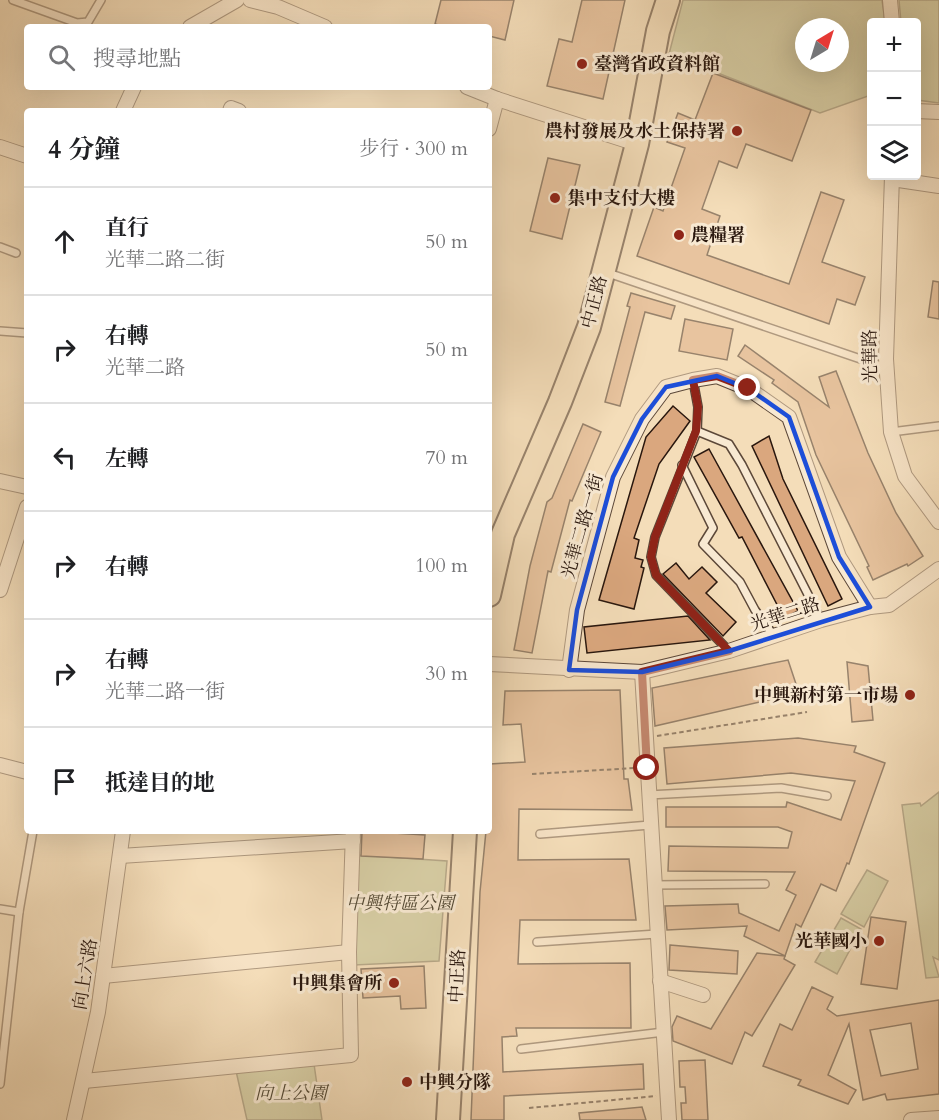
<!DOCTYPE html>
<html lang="zh-TW">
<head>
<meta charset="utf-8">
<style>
  :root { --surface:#fff; --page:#f2f2f2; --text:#202124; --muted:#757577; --line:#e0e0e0 }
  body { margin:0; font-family:Cardo,"Noto Serif TC",serif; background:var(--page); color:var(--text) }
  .controls { position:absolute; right:18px; top:18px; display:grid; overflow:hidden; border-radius:6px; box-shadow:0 6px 24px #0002 }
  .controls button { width:54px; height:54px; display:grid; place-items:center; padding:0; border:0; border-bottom:2px solid var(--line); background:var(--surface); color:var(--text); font:30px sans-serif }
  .compass { position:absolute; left:795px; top:18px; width:54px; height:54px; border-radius:50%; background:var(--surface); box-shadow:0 6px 24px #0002; rotate:38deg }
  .stop { position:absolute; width:18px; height:18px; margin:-14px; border:4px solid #8f2418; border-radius:50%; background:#fff }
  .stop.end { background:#8f2418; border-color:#fff; box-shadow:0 2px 6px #0008 }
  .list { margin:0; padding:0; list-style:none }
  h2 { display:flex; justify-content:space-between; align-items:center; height:78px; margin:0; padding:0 24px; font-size:26px }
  h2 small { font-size:20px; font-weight:400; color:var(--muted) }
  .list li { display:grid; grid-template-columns:39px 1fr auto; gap:18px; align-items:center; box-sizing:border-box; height:108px; padding:0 24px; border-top:2px solid var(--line) }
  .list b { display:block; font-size:22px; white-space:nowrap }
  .list p { margin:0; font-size:20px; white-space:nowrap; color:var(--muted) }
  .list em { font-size:20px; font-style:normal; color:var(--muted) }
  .icon { flex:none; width:33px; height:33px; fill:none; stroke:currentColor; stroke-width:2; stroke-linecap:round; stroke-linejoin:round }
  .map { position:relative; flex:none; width:939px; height:1120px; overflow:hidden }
  .search { position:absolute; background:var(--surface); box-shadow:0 6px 24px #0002; left:24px; top:24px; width:468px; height:66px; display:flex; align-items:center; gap:15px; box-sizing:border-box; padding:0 21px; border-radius:6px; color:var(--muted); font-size:22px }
  .panel { position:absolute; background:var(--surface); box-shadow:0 6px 24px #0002; left:24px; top:108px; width:468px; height:726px; border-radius:6px }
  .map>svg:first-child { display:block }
</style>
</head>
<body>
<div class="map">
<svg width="939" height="1120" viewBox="0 0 939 1120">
  <rect width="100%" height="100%" fill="#f4ddb9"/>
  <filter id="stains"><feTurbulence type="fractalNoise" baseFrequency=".00333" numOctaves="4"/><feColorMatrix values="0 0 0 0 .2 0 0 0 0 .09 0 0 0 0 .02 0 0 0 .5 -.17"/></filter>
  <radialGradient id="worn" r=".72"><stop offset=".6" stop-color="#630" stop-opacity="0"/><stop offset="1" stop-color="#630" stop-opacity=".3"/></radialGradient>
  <g fill="#b8c291" stroke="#706c50" stroke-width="1.5" fill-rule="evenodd">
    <path d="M683 0H882L885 22H872L871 95 820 113 669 54ZM804 27H840V63H804Z"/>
    <path d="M899 0H939V103L917 100 916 22H901Z"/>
    <path d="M939 792V960L933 957 939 977 926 978 902 805 920 803 921 806Z"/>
    <path d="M357 855 447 861 439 961 354 965Z"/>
    <path d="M867 870 888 881 864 927 841 914Z"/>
    <path d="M841 918 861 929 837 974 815 962Z"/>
    <path d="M314 1064 322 1120H247L236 1071Z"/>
  </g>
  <g fill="#daa77e" stroke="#29170e" stroke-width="1.5" fill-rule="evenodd">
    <path d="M441 0H514L505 40 489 36V27H446L435 24Z"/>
    <path d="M582 0H625L603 99 547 86 559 39 572 42Z"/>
    <path d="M713 73 811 110 792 161 746 144 737 168 719 161 702 209 720 216 707 255 789 284 821 192 844 200 822 262 865 277 855 305 837 299 829 324 637 256 654 207 663 211 685 148 667 142 678 113 695 120Z"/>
    <path d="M548 158 580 165 562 239 530 231Z"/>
    <path d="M933 281 939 282V319L928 317Z"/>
    <path d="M631 293 675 306 671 319 645 312 620 406 605 402 630 307 627 306Z"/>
    <path d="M685 319 733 329 727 360 679 351Z"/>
    <path d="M745 345 829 407 819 377 836 371 868 453 896 513 923 556 908 566 907 564 873 580 867 567 869 566 816 455 798 402 772 383 774 380 738 356Z"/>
    <path d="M673 406 690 421 659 464 634 538 639 540 635 558 643 560 641 567 644 568 634 609 599 600 646 437Z"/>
    <path d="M583 424 601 432 572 501 570 500 551 572 548 571 532 653 514 650 530 566 547 502 552 498Z"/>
    <path d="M769 436 783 479 842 599 828 606 752 446Z"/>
    <path d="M709 449 798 611 784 618 742 537 739 538 694 457Z"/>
    <path d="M676 563 689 579 702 567 717 582 706 593 736 622 723 636 663 574Z"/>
    <path d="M688 616 710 640 587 653 584 627Z"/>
    <path d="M788 660 799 693 655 726 652 688Z"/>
    <path d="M847 662 868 666 873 720 852 722Z"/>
    <path d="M620 690 624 779H628L632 810 519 809 518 860 629 859 636 920H520L518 964 630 963 631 1028H516L517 1036 502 1037 503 1072 643 1064 644 1089 504 1096V1120H471L480 892 486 831H489L490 764 525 762 521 724 503 725 505 691Z"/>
    <path d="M798 738 856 746 854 752 885 763 849 864 847 863 836 891 821 884 801 927 796 924 785 956 744 936 747 926 667 930 665 906 738 904 739 913 779 931 796 895 786 890 795 872 668 871 669 846 788 848 792 832 778 827H666V807H786L787 802 841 820 855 781 791 773 667 784 664 748Z"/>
    <path d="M362 831 425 835 423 859 361 856Z"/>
    <path d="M871 917 906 922 897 989 861 984Z"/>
    <path d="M670 945 738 951 737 974 669 970Z"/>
    <path d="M757 953 785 956 784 959 795 965 752 1036 745 1032 732 1064 673 1041 672 1027 677 1016 711 1029Z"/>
    <path d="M424 966 426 1008 401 1009 400 996 363 998 361 969Z"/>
    <path d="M812 987 833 997 827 1009 837 1016 939 1000V1094L887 1100 885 1094 863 1100 849 1024 828 1075 856 1090 848 1104 798 1085 801 1080 763 1066 780 1024 792 1030ZM911 1023 918 1069 881 1076 870 1030Z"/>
    <path d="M705 1060 708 1120H682L681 1103H686L685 1087H680L679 1061Z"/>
    <path d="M642 1107 646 1120H580L579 1113Z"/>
  </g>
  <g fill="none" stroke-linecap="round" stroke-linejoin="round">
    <g stroke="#5c4839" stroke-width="10">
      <g id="lane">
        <path d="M13 0 77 23 88 22 101 0"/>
        <path d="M0 247 16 253"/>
        <path d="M608 273 887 368"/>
        <path d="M0 331 27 333"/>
        <path d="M693 380 698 407 697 431 655 537 651 557 656 575 729 651"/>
        <path d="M697 431 729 444 742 465 821 620"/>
        <path d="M891 432 939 426"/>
        <path d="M682 465 713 528 703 544 740 582 755 610 774 636"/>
        <path d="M648 795 781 788 827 796"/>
        <path d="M540 834 650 825"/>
        <path d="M654 885 765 884"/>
        <path d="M0 909 19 912"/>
        <path d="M537 942 657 934"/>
        <path d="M521 1049 664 1032"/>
        <path d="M0 1084 19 912 33 831"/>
      </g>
    </g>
    <g stroke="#5c4839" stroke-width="16">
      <g id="street">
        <path d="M250 0 278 7 325 27"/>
        <path d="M890 0 892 22"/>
        <path d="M190 27 237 0"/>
        <path d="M467 87 497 99 637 144"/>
        <path d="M123 111 134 87"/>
        <path d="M230 111 231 108 239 111"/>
        <path d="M916 111 939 112"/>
        <path d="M489 129 497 99"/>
        <path d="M0 147 27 156"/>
        <path d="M892 176 886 359 891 432 905 476 939 522"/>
        <path d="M892 179 939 186"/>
        <path d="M0 481 27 487"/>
        <path d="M0 590 27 507"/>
        <path d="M489 664 642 672 729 651 821 620 870 607 889 605 939 569"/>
        <path d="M569 670 577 610 613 477 642 419 666 387 693 380 717 376 749 389 789 417 839 557 870 607"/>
        <path d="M642 672 669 1120"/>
        <path d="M0 765 27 772"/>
        <path d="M120 856 353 841"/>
        <path d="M103 976 349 952"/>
        <path d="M660 981 703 995"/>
        <path d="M84 1081 351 1055 349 952 353 831"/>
        <path d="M74 1120 98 1012 123 831"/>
        <path d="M911 1120 939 1118"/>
      </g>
    </g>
    <g stroke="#29170e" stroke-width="26">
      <g id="primary">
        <path d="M489 595 503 534 560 402 589 327 637 144 658 31 668 0"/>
        <path d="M448 1120 465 831"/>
      </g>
    </g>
    <g stroke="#29170e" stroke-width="2" stroke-dasharray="4.5 3" stroke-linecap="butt">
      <path d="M657 736 807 712"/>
      <path d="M532 774 635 768"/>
      <path d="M529 1108 656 1096"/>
    </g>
    <use href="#lane" stroke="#f8e9d2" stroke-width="7"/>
    <use href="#street" stroke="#f8e9d2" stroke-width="14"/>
    <use href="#primary" stroke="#f4ddb9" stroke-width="22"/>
  </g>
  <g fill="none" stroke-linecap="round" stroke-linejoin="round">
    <path stroke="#8f2418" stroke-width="8" d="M647 768 642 672 729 651 656 575 651 557 655 537 696 431 698 407 693 380 717 376 748 388"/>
  </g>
  <path d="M0 0H939V1120H0ZM717 376 749 389 789 417 839 557 870 607 729 651 642 672 569 670 577 610 613 477 642 419 666 387Z" fill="#f4ddb9" fill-opacity=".55" fill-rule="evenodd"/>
  <path fill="none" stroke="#1d4ed8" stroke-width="4.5" stroke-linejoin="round" d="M717 376 749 389 789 417 839 557 870 607 729 651 642 672 569 670 577 610 613 477 642 419 666 387Z"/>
  <g fill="#8f2418" stroke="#f8e9d2" stroke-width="2">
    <circle cx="582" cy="64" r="6"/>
    <circle cx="737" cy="131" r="6"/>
    <circle cx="555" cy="198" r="6"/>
    <circle cx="679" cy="235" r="6"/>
    <circle cx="910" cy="695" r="6"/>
    <circle cx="879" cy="941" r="6"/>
    <circle cx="394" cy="983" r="6"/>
    <circle cx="407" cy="1082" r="6"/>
  </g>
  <g text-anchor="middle" stroke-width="6" stroke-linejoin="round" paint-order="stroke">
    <g font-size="18" font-weight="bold" fill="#29170e" stroke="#f8e9d2" text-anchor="start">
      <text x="594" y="70">臺灣省政資料館</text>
      <text x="725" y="137" text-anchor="end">農村發展及水土保持署</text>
      <text x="567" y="204">集中支付大樓</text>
      <text x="691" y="241">農糧署</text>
      <text x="898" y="701" text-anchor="end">中興新村第一市場</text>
      <text x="867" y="947" text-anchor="end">光華國小</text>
      <text x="382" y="989" text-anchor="end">中興集會所</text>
      <text x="419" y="1088">中興分隊</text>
    </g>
    <g font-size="18" fill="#29170e" stroke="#f8e9d2">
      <text transform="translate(594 302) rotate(-75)" y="6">中正路</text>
      <text transform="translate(870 356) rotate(-91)" y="6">光華路</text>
      <text transform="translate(582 526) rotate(-74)" y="6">光華二路一街</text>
      <text transform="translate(785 614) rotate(-18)" y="6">光華二路</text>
      <text transform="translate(85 974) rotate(-81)" y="6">向上六路</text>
      <text transform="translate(457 976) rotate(-87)" y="6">中正路</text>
    </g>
    <g font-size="18" font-style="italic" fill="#544a35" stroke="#f8e9d2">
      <text x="400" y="909">中興特區公園</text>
      <text x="291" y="1099">向上公園</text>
    </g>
  </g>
  <rect width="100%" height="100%" filter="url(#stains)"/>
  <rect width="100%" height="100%" fill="url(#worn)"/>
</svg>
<div class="controls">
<button>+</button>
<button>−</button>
<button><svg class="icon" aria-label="layers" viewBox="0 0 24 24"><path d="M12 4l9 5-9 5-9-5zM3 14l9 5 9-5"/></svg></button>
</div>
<svg class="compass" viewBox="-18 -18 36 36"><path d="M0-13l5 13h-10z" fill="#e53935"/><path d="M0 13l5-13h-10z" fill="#757577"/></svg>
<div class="stop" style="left:647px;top:768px"></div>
<div class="stop end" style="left:748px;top:388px"></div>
<div class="search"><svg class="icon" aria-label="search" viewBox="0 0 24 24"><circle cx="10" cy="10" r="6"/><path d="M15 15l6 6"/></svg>搜尋地點</div>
<section class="panel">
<h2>4 分鐘<small>步行 · 300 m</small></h2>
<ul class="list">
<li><svg class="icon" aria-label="ahead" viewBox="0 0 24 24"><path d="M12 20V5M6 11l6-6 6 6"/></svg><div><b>直行</b><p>光華二路二街</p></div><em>50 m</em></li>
<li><svg class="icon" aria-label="right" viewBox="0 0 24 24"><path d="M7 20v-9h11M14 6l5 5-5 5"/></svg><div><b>右轉</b><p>光華二路</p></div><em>50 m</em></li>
<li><svg class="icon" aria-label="left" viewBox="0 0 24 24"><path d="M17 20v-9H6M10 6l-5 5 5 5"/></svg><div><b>左轉</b></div><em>70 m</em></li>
<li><svg class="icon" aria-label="right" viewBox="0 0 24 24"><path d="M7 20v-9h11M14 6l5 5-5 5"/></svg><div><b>右轉</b></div><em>100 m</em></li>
<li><svg class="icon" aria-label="right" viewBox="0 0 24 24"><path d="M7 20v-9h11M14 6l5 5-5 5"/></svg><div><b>右轉</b><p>光華二路一街</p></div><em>30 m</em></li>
<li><svg class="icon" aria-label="arrive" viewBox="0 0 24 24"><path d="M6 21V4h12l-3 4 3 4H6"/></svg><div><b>抵達目的地</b></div></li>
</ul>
</section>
</div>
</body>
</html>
